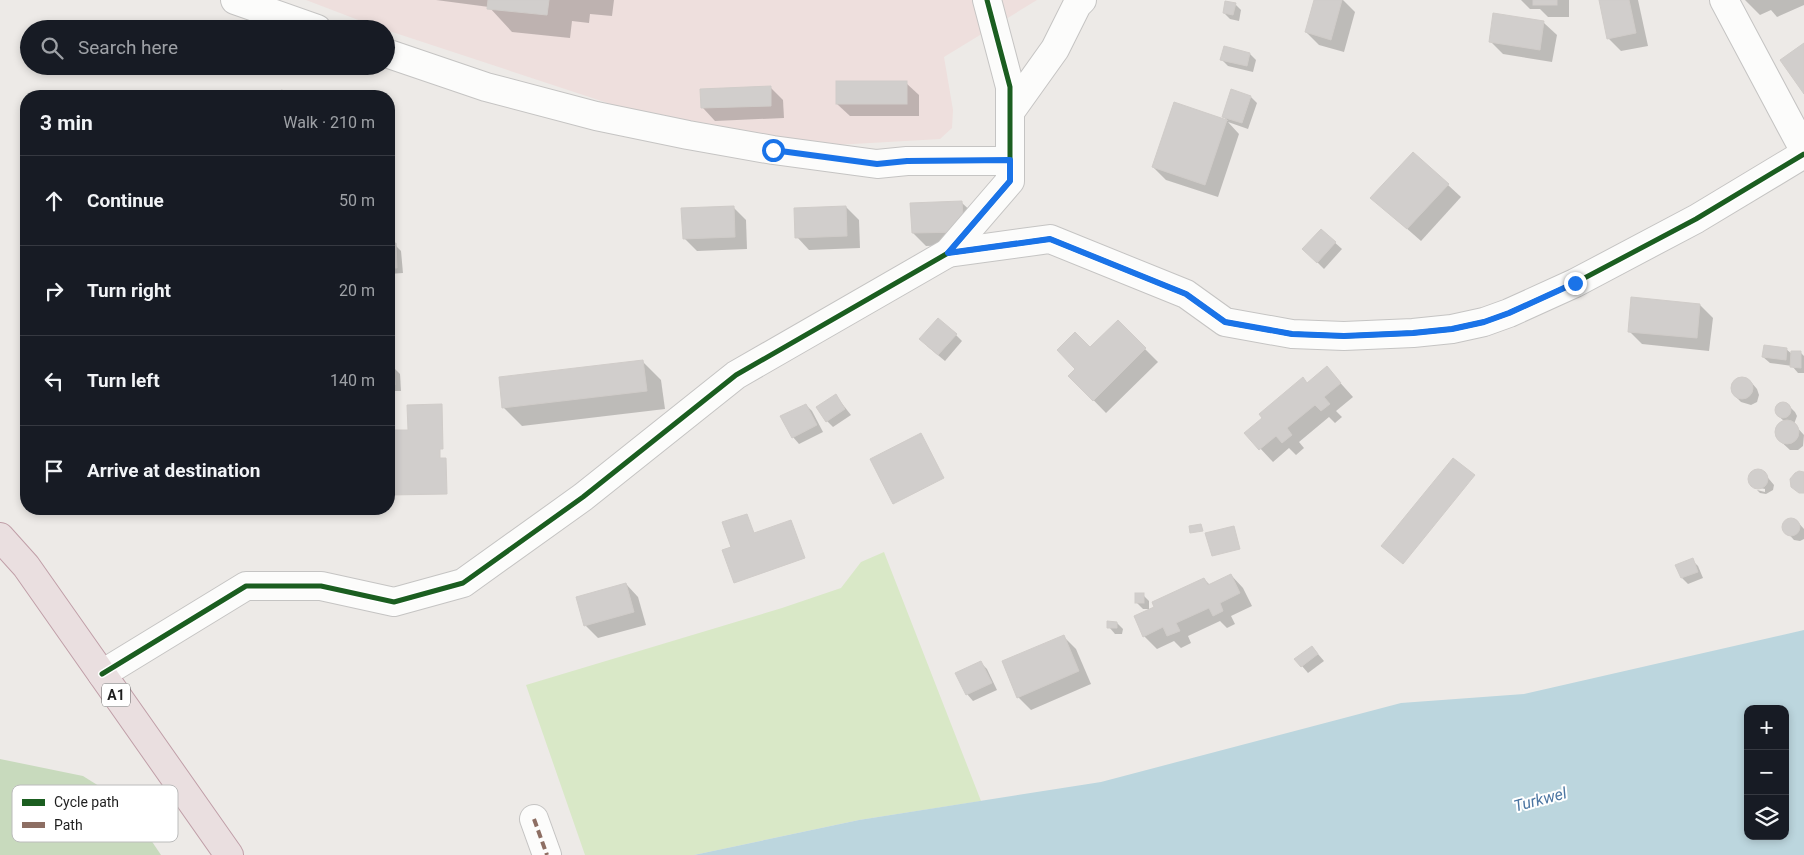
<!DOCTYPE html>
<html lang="en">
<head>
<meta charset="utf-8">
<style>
  :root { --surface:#171b24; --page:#20242c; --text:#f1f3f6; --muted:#9ea1a6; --line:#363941 }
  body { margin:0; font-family:Roboto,sans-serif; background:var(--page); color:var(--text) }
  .controls { position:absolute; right:15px; bottom:15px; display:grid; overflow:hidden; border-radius:10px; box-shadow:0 2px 8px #0003 }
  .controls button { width:45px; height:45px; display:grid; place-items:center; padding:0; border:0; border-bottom:1px solid var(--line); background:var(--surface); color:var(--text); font:25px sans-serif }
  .stop { position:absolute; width:15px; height:15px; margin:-11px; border:4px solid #1a73e8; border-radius:50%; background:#fff }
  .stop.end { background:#1a73e8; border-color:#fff; box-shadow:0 1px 5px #0008 }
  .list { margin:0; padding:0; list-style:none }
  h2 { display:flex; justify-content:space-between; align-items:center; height:65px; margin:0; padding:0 20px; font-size:21px }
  h2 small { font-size:16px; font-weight:400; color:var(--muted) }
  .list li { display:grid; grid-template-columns:32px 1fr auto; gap:15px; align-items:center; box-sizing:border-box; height:90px; padding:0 20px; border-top:1px solid var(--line) }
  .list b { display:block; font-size:19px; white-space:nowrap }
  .list em { font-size:16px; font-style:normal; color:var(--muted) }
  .icon { flex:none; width:28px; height:28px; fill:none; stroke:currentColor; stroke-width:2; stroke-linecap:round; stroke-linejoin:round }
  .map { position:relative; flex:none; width:1804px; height:855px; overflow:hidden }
  .search { position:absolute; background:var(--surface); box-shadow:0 2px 8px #0003; left:20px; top:20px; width:375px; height:55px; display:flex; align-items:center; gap:12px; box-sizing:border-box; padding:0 18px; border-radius:28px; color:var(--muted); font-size:19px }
  .panel { position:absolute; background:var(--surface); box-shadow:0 2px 8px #0003; left:20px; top:90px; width:375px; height:425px; border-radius:20px }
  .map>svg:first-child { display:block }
</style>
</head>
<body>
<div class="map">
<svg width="1804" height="855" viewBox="0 0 1804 855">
  <rect width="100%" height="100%" fill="#edeae7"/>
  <path fill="#eedfdd" d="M306 0H1037L944 57 953 110 952 128 940 139 835 145 791 141 647 116 374 26Z"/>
  <path fill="#d9e8c7" d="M884 552 981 801 859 820 694 855H585L526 685 782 608 841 588 861 562Z"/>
  <path fill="#c8dabd" d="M0 759 83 776 126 803 161 855H0Z"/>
  <path fill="#bcd6de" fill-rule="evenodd" d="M1804 630V855H694L859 820 1101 782 1401 703 1524 694ZM1748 709H1785V836H1748Z"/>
  <g fill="#0003">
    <path d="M436 0H614L612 16 590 14 589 23 572 21 570 38 512 32 489 7Z"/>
    <path d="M1315 0H1343L1355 12 1344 52 1319 45 1306 32Z"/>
    <path d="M1521 0H1569V17H1548L1540 9H1530Z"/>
    <path d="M1600 0H1638L1648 46 1621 51 1608 38Z"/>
    <path d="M1745 0H1804V5L1777 17 1771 10 1760 15Z"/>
    <path d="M1235 4 1241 10 1239 21 1230 19 1224 13Z"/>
    <path d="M1494 15 1544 23 1557 35 1552 62 1503 54 1490 41Z"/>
    <path d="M1250 54 1256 60 1253 72 1228 66 1221 59Z"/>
    <path d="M906 83 919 95V116H850L837 104Z"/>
    <path d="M770 87 783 100 784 118 715 121 703 108Z"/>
    <path d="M1251 97 1257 103 1248 129 1228 122 1239 134 1218 197 1166 180 1153 167 1175 104 1228 121 1223 116Z"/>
    <path d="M1448 185 1461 197 1421 241 1372 198Z"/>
    <path d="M962 203 975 215 976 244 926 246 913 233Z"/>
    <path d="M733 207 746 220 747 249 697 251 684 238Z"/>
    <path d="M846 207 859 220 860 248 809 250 797 237Z"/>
    <path d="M1322 231 1342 249 1324 269 1304 249Z"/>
    <path d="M389 245H395L401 251 403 273 389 274Z"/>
    <path d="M1700 305 1713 318 1709 351 1642 344 1629 331Z"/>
    <path d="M1118 322 1158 362 1106 413 1070 376 1077 369 1090 349Z"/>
    <path d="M956 335 962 341 945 361 927 346Z"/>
    <path d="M1786 349 1792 354 1801 353 1804 356V373H1798L1792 366 1770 363 1763 357Z"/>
    <path d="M642 361 661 380 665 409 522 426 503 407Z"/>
    <path d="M389 368H394L400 374 401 391H389Z"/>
    <path d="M1327 368 1353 397 1336 411 1342 417 1335 423 1329 417 1299 442 1304 448 1296 455 1289 448 1273 462 1246 433Z"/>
    <path d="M1741 378 1751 382 1757 389 1759 395 1757 402 1751 405 1741 402 1735 396 1732 389 1733 383Z"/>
    <path d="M836 396 851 415 833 427 827 421Z"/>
    <path d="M1784 403 1788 405 1795 412 1797 416 1794 424 1804 435 1803 446 1798 450H1790L1778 439 1776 431 1779 425 1784 421 1777 415 1776 408 1779 404Z"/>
    <path d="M806 405 812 411 823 432 799 444 793 437Z"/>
    <path d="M1759 471 1764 473 1774 485 1773 490 1766 494 1760 493 1757 490 1765 492V489L1756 487V488L1750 479 1752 474Z"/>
    <path d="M1791 519 1796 520 1804 529V539L1800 541 1794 540 1784 529 1785 523Z"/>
    <path d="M1692 560 1698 566 1703 578 1688 584 1682 578 1677 566Z"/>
    <path d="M1231 575 1243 588 1252 606 1231 616 1235 624 1227 628 1220 621 1188 636 1191 643 1181 648 1174 641 1157 649 1144 636 1156 607 1204 579 1210 585Z"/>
    <path d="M626 584 638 597 646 625 598 638 585 625Z"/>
    <path d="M1143 595 1149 601V609H1143L1137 603Z"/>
    <path d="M1117 623 1123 629 1122 634H1115L1109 627Z"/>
    <path d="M1063 636 1076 649 1091 684 1031 710 1018 697Z"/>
    <path d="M1312 647 1324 661 1308 673 1302 666Z"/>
    <path d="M981 663 987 669 997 690 973 701 967 694Z"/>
  </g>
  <g fill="#d1cecc" stroke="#d0ccc9">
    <path d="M488 0H549L547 15 487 9Z"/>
    <path d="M1314 0H1342L1331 40 1305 32Z"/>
    <rect x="1533" y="0" width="24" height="5"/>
    <path d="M1599 0H1629L1636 33 1607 39Z"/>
    <path d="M1225 1 1236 3 1233 15 1223 13Z"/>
    <path d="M1493 13 1544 21 1540 50 1489 42Z"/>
    <path d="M1804 43V94L1780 60Z"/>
    <path d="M1224 46 1250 53 1247 66 1220 60Z"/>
    <rect x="836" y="81" width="71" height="23"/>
    <path d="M771 86V106L701 108 700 89Z"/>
    <path d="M1231 89 1251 96 1242 123 1222 117Z"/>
    <path d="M281 90 304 95V96H279Z"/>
    <path d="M1174 102 1227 120 1205 185 1152 167Z"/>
    <path d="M1413 152 1449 184 1407 229 1370 198Z"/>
    <path d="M962 201 964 232 912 233 910 203Z"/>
    <path d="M734 206 735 237 683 239 681 208Z"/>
    <path d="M846 206 847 236 795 238 794 208Z"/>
    <path d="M1321 229 1336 242 1317 263 1302 249Z"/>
    <path d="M396 243 397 268H389V244Z"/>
    <path d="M1631 297 1700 304 1697 338 1628 332Z"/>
    <path d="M938 318 957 334 938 355 919 339Z"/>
    <path d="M1118 320 1146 348 1093 401 1068 376 1075 369 1057 350 1075 332 1090 347Z"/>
    <path d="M1764 345 1787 348 1786 360 1762 357Z"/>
    <path d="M1791 351H1801V368L1790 367Z"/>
    <path d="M643 360 647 391 502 408 499 377Z"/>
    <path d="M1327 366 1341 383 1324 397 1330 404 1321 411 1315 405 1287 428 1292 435 1282 443 1276 436 1259 450 1244 433 1262 418 1259 414 1303 377 1307 383Z"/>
    <path d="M389 367H394L395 385H389Z"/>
    <circle cx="1742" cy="388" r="11"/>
    <path d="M836 394 845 409 826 422 816 407Z"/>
    <circle cx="1783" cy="410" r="8"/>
    <path d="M442 404 443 449H440V458H446L447 494 389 495V430H408L407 405Z"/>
    <path d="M806 404 817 425 792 438 780 416Z"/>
    <circle cx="1787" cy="432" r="12"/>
    <path d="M921 433 944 478 893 504 870 459Z"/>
    <path d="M1453 458 1475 475 1403 564 1381 546Z"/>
    <circle cx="1758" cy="479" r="10"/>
    <path d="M1799 471 1804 472V493H1799L1791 487 1790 479 1795 473Z"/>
    <path d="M747 514 754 533 791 520 805 558 734 583 722 550 731 547 722 522Z"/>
    <circle cx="1791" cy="527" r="9"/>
    <path d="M1201 524 1203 531 1190 533 1189 526Z"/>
    <path d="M1234 526 1240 549 1212 556 1205 533Z"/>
    <path d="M1693 558 1698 572 1681 578 1675 565Z"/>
    <path d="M1231 574 1240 593 1220 603 1223 611 1213 616 1209 608 1176 623 1180 631 1167 636 1163 627 1143 637 1134 616 1154 607 1152 602 1204 578 1208 585Z"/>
    <path d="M626 583 634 612 584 626 576 597Z"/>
    <rect x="1135" y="593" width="9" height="10"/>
    <path d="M1107 621 1117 622V628H1107Z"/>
    <path d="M1064 635 1079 671 1017 698 1002 661Z"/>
    <path d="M1312 646 1318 654 1301 667 1294 659Z"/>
    <path d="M981 661 992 683 966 695 955 673Z"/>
  </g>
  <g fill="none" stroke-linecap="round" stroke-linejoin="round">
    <g stroke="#c5c4c3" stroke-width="30">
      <g id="minor">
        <path d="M235 0 317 29"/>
        <path d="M1724 0 1804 150"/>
        <path d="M386 53 486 87 596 116 688 135 773 150 877 164 907 161H1010"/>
        <path d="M1010 112 1055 49 1077 5 1082 0"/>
        <path d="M948 253 1050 239 1186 294 1225 322 1292 334 1344 336 1413 333 1452 329 1484 322 1509 313 1575 283 1696 219 1804 154"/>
        <path d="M102 674 246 586H321L394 602 463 583 583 497 736 375 948 253 1010 181V87L987 0"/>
        <path d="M534 819 547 855"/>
      </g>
    </g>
    <g stroke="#c09fa8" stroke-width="30">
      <path id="highway" d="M0 537 26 566 229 855"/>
    </g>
    <use href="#minor" stroke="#fcfcfb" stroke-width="28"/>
    <use href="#highway" stroke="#eadfe0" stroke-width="28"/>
    <path stroke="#8d6e63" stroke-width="4" stroke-dasharray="8 4" stroke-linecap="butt" d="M534 819 547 855"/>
    <g stroke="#fff" stroke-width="8">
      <g id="cycleway">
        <path d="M948 253 1050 239 1186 294 1225 322 1292 334 1344 336 1413 333 1452 329 1484 322 1509 313 1575 283 1696 219 1804 154"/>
        <path d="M102 674 246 586H321L394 602 463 583 583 497 736 375 948 253 1010 181V87L987 0"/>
      </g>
    </g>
    <use href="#cycleway" stroke="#1b5e20" stroke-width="5"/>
  </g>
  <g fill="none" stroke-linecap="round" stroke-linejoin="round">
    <path stroke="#1a73e8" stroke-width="6" d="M773 150 877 164 907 161 1010 160V181L948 253 1050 239 1186 294 1225 322 1292 334 1344 336 1413 333 1452 329 1484 322 1509 313 1575 283"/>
  </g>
  <g text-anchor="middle" stroke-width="4" stroke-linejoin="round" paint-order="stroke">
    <rect fill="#fff" stroke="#626262" stroke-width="1" x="102" y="683.5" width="28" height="23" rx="4"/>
    <g font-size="14" font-weight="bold" fill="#1e1e1e">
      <text x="116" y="700">A1</text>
    </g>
    <g font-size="16" font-style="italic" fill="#4c76a2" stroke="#fff">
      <text transform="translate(1540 799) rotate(-15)" y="6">Turkwel</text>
    </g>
  </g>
  <rect x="12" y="785" width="166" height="57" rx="8" fill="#fff" stroke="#bcbcbc" stroke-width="1"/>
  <rect x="22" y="799" width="23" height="7" fill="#1b5e20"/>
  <rect x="22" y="822" width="23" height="6" fill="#8d6e63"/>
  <g font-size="14" fill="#1e1e1e">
    <text x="54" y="807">Cycle path</text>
    <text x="54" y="830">Path</text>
  </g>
</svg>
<div class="controls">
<button>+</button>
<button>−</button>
<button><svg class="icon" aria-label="layers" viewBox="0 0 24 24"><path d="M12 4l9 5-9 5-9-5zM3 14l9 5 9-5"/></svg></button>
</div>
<div class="stop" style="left:773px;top:150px"></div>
<div class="stop end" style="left:1575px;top:283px"></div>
<div class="search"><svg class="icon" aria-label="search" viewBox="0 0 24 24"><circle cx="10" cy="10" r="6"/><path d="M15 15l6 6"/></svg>Search here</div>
<section class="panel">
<h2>3 min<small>Walk · 210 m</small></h2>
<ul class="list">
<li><svg class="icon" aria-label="ahead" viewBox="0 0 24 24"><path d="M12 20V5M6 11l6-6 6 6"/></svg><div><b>Continue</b></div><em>50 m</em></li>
<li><svg class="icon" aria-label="right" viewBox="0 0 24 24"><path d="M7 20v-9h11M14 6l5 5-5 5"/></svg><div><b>Turn right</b></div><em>20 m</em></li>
<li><svg class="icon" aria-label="left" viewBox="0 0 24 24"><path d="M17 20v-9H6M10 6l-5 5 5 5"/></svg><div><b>Turn left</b></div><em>140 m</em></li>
<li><svg class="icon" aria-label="arrive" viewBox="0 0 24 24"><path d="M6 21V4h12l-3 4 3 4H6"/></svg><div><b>Arrive at destination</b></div></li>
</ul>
</section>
</div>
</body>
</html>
